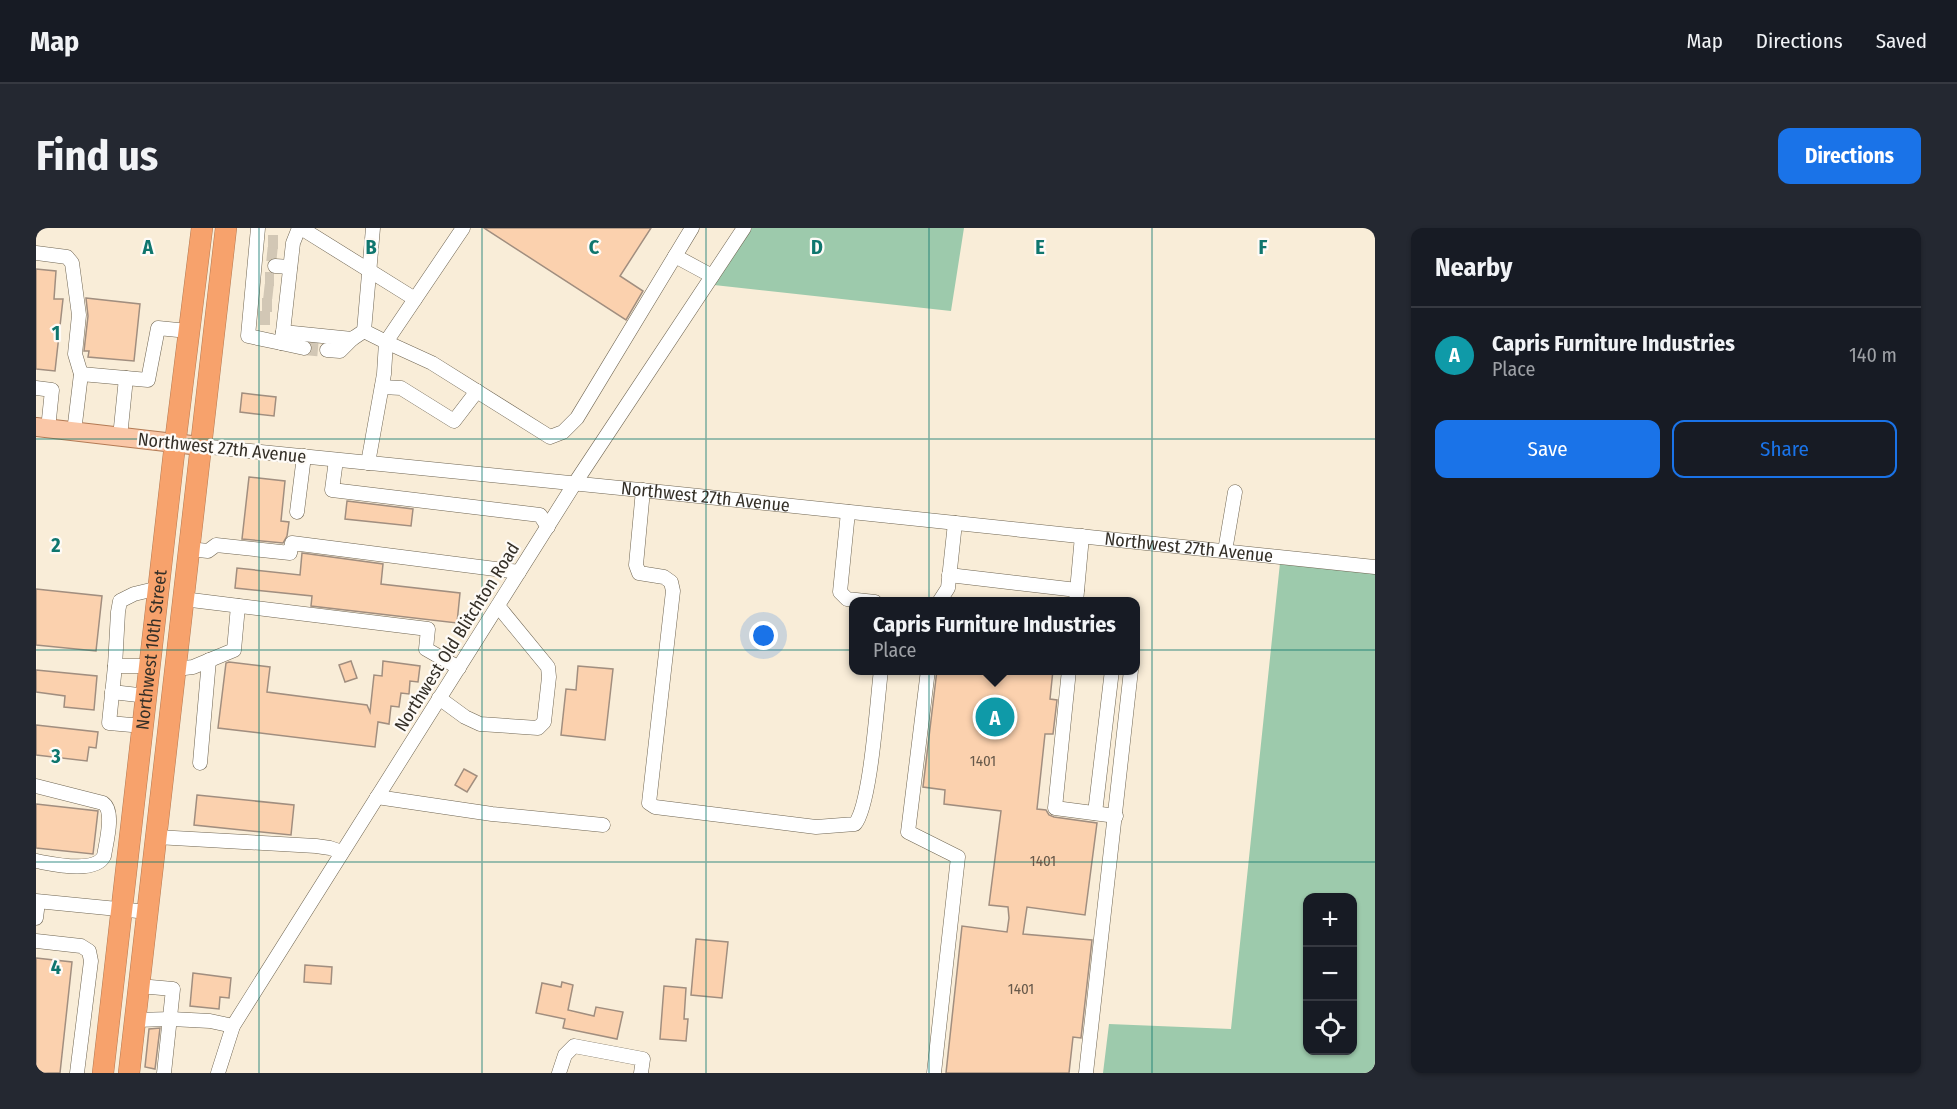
<!DOCTYPE html>
<html lang="en">
<head>
<meta charset="utf-8">
<style>
  :root { --surface:#171b24; --page:#242831; --text:#f1f3f6; --muted:#9ea1a6; --line:#363941; --accent:#1a73e8 }
  body { margin:0; font-family:"Fira Sans Condensed",sans-serif; background:var(--page); color:var(--text) }
  .controls { position:absolute; right:18px; bottom:18px; display:grid; overflow:hidden; border-radius:12px; box-shadow:0 2px 4px #0004 }
  .controls button { width:54px; height:54px; display:grid; place-items:center; padding:0; border:0; border-bottom:2px solid var(--line); background:var(--surface); color:var(--text); font:30px sans-serif }
  .you { position:absolute; left:728px; top:408px; width:21px; height:21px; margin:-15px; border:4px solid #fff; border-radius:50%; background:#1a73e8; box-shadow:0 0 0 9px #1a73e833 }
  .badge { display:grid; place-items:center; width:39px; height:39px; border-radius:50%; background:var(--accent); color:#fff; font-size:20px; font-weight:700 }
  .pin { position:absolute; translate:-50% -50%; border:3px solid #fff; box-shadow:0 2px 6px #0006 }
  .popup { position:absolute; left:813px; top:369px; width:291px; height:78px; box-sizing:border-box; display:grid; place-content:center; border-radius:12px; background:var(--surface); filter:drop-shadow(0 2px 4px #0005); font-size:20px; white-space:nowrap; color:var(--muted) }
  .popup b { font-size:22px; color:var(--text) }
  .popup::after { content:''; position:absolute; left:50%; top:100%; margin-left:-12px; border:12px solid transparent; border-top-color:var(--surface) }
  .list { margin:0; padding:0; list-style:none }
  h2 { display:flex; justify-content:space-between; align-items:center; height:78px; margin:0; padding:0 24px; font-size:26px }
  h2 small { font-size:20px; font-weight:400; color:var(--muted) }
  .list li { display:grid; grid-template-columns:39px 1fr auto; gap:18px; align-items:center; box-sizing:border-box; height:96px; padding:0 24px; border-top:2px solid var(--line) }
  .list b { display:block; font-size:22px; white-space:nowrap }
  .list p { margin:0; font-size:20px; white-space:nowrap; color:var(--muted) }
  .list em { font-size:20px; font-style:normal; color:var(--muted) }
  .actions { display:flex; gap:12px; padding:18px 24px }
  .actions a { flex:1; padding:14px 0; border:2px solid var(--accent); border-radius:12px; text-align:center; font-size:21px; color:var(--accent) }
  .actions .main { background:var(--accent); color:#fff }
  .icon { flex:none; width:33px; height:33px; fill:none; stroke:currentColor; stroke-width:2; stroke-linecap:round; stroke-linejoin:round }
  .map { position:relative; flex:none; width:1339px; height:845px; overflow:hidden; border-radius:12px }
  header { display:flex; align-items:center; gap:36px; box-sizing:border-box; height:84px; padding:0 30px; background:var(--surface); border-bottom:2px solid var(--line) }
  header strong { font-size:28px }
  nav { display:flex; gap:33px; margin-inline-start:auto; font-size:21px }
  .intro { display:flex; align-items:center; justify-content:space-between; box-sizing:border-box; height:144px; padding:0 36px }
  h1 { margin:0; font-size:42px }
  .button { padding:15px 27px; border-radius:12px; background:var(--accent); color:#fff; font-size:21px; font-weight:700 }
  main { display:flex; gap:36px; padding:0 36px }
  aside { flex:1; background:var(--surface); border-radius:12px; box-shadow:0 2px 4px #0004 }
  .map>svg:first-child { display:block }
</style>
</head>
<body>
<header>
<strong>Map</strong>
<nav><a>Map</a><a>Directions</a><a>Saved</a></nav>
</header>
<div class="intro"><h1>Find us</h1><a class="button">Directions</a></div>
<main>
<div class="map">
<svg width="1339" height="845" viewBox="0 0 1339 845">
  <rect width="100%" height="100%" fill="#f9edd8"/>
  <g fill="#9dcaac" fill-rule="evenodd">
    <path d="M716 0H928L915 83 678 57Z"/>
    <path d="M1244 335 1339 345V845H1067L1073 796 1195 801ZM1272 670H1316V822H1272Z"/>
  </g>
  <g fill="#fbd1ae" stroke="#a18e7f" stroke-width="1.5">
    <path d="M448 0H615L584 48 607 63 590 92Z"/>
    <path d="M0 41 20 43 18 71H27L19 143 0 141Z"/>
    <path d="M50 70 104 76 98 133 52 129 53 123H48L52 88Z"/>
    <path d="M206 165 240 169 238 188 204 184Z"/>
    <path d="M213 249 249 253 245 293 253 294 251 308 247 315 206 311Z"/>
    <path d="M311 273 377 281 375 298 309 291Z"/>
    <path d="M266 325 347 336 345 356 424 365 421 395 275 378 276 368 199 360 201 340 264 347Z"/>
    <path d="M0 361 66 368 60 423 0 417Z"/>
    <path d="M315 433 321 450 309 454 303 437Z"/>
    <path d="M347 433 384 438 382 454 374 453 373 466 365 465 363 479 355 478 353 496 342 494 339 519 182 500 190 435 193 434 234 439 231 464 331 477 334 484 338 447 346 448Z"/>
    <path d="M542 438 577 441 569 512 525 507 530 461 540 462Z"/>
    <path d="M0 442 61 448 58 482 28 479 29 468 0 464Z"/>
    <path d="M901 442H1017L1014 471 1021 472 1017 506H1009L1001 581 1010 582 1013 587 1018 589 1061 595 1049 687 991 679 987 706 1056 712 1045 810 1037 809 1033 845H910L926 698 971 704 973 690 972 679 953 677 965 583 908 576 909 562 887 559Z"/>
    <path d="M0 497 62 504 60 520 53 519 51 533 0 527Z"/>
    <path d="M428 541 441 548 431 564 419 557Z"/>
    <path d="M161 567 258 577 255 607 158 597Z"/>
    <path d="M0 576 62 583 57 626 0 620Z"/>
    <path d="M660 711 692 714 686 770 655 767Z"/>
    <path d="M0 730 36 734 24 845H0Z"/>
    <path d="M269 737 296 739 295 756 268 754Z"/>
    <path d="M157 745 195 750 193 770 184 769 183 781 154 778Z"/>
    <path d="M526 754 537 757 532 782 558 788 560 779 587 784 581 811 527 800 529 791 500 785 506 755 525 759Z"/>
    <path d="M628 758 650 760 648 791H652L650 813 624 811Z"/>
    <path d="M124 800 119 841 109 839 113 801Z"/>
  </g>
  <g fill="none" stroke-linecap="round" stroke-linejoin="round">
    <g stroke="#d2c7b5" stroke-width="14" stroke-dasharray="14 7" stroke-linecap="butt">
      <path d="M232 14H242"/>
      <path d="M231 26 241 27"/>
      <path d="M229 51H238"/>
      <path d="M228 63 237 64"/>
      <path d="M226 77H236"/>
      <path d="M224 90H234"/>
      <path d="M268 120 291 122"/>
    </g>
    <g stroke="#6f6552" stroke-width="15">
      <g id="minor">
        <path d="M222 0 212 108 245 115 247 104 316 111 328 103"/>
        <path d="M265 0 379 71"/>
        <path d="M427 0 350 114 396 135 514 209 527 204 541 190 656 0"/>
        <path d="M0 25 31 29 36 35 43 87 39 126 45 146 38 204"/>
        <path d="M639 28 676 48"/>
        <path d="M239 38 254 39"/>
        <path d="M247 104 257 15 263 0"/>
        <path d="M245 115 268 120"/>
        <path d="M291 122 304 123 316 111"/>
        <path d="M45 146 112 152 122 100 152 103"/>
        <path d="M346 159 365 160 418 193 441 163"/>
        <path d="M0 160 16 162 12 201"/>
        <path d="M84 209 90 150"/>
        <path id="s1" d="M164 218 624 264 1339 339"/>
        <path d="M300 232 296 262 504 287 512 299"/>
        <path d="M332 235 348 146 350 114 328 103 337 0"/>
        <path d="M607 262 600 337 603 345 628 349 635 354 637 363 613 575 619 579 780 599 819 596C835 576 841 473 845 442"/>
        <path d="M261 284 268 228"/>
        <path d="M812 284 804 364 811 371 839 374"/>
        <path d="M153 321 172 323 180 317 254 325 256 315 483 344"/>
        <path d="M1189 323 1199 264"/>
        <path d="M913 347 1041 362"/>
        <path d="M147 371 392 401 390 421 423 440"/>
        <path d="M903 374 912 360 919 295"/>
        <path d="M1040 374 1046 308"/>
        <path d="M79 438 73 495 107 498"/>
        <path d="M114 438H79L82 384 84 373 98 366 123 360"/>
        <path d="M140 441 157 439 198 422 202 378"/>
        <path d="M892 442 872 604 922 629 898 845"/>
        <path d="M1033 442 1019 580 1080 588"/>
        <path d="M76 464 111 468"/>
        <path d="M403 470 429 489 444 496 502 500 508 494 513 449 512 439 462 378"/>
        <path d="M164 535 173 432"/>
        <path d="M0 558 67 575C79 583 70 615 68 628 59 646 17 636 0 633"/>
        <path d="M341 569 456 586 567 597"/>
        <path d="M1059 585 1076 442"/>
        <path d="M120 609 280 618 294 620 306 624"/>
        <path d="M0 673 112 684"/>
        <path d="M0 690 2 674"/>
        <path d="M0 713 45 718 53 723 55 733 41 845"/>
        <path d="M103 758 137 761 128 845"/>
        <path d="M99 792 135 791 174 793 197 798"/>
        <path d="M182 845 197 798 539 255 708 0"/>
        <path d="M523 845 529 827 538 818 607 831 605 845"/>
        <path d="M1050 845 1095 442"/>
      </g>
    </g>
    <g stroke="#b37a54" stroke-width="20">
      <path id="major" d="M0 199 164 218"/>
    </g>
    <g stroke="#b37a54" stroke-width="22">
      <g id="highway">
        <path id="s2" d="M67 845 139 216 166 0"/>
        <path d="M93 845 190 0"/>
      </g>
    </g>
    <use href="#minor" stroke="#fff" stroke-width="14"/>
    <use href="#major" stroke="#fac7a7" stroke-width="18"/>
    <use href="#highway" stroke="#f7a26c" stroke-width="21"/>
  </g>
  <path fill="none" stroke="#0f766e" stroke-width="1.5" stroke-opacity="0.55" d="M223 0V845M446 0V845M670 0V845M893 0V845M1116 0V845M0 211H1339M0 422H1339M0 634H1339"/>
  <g text-anchor="middle" stroke-width="4.5" stroke-linejoin="round" paint-order="stroke">
    <g font-size="15" fill="#665849">
      <text x="947" y="538">1401</text>
      <text x="1007" y="638">1401</text>
      <text x="985" y="766">1401</text>
    </g>
    <g font-size="18" fill="#342f27" stroke="#fefbf7">
      <text transform="translate(186 220) rotate(6)" y="6">Northwest 27th Avenue</text>
      <text dy="6" stroke="none"><textPath href="#s1" startOffset="508">Northwest 27th Avenue</textPath></text>
      <text dy="6" stroke="none"><textPath href="#s1" startOffset="994">Northwest 27th Avenue</textPath></text>
      <text transform="translate(421 409) rotate(-58)" y="6">Northwest Old Blitchton Road</text>
      <text dy="6" stroke="none"><textPath href="#s2" startOffset="426">Northwest 10th Street</textPath></text>
    </g>
  </g>
  <g font-size="20" text-anchor="middle" font-weight="bold" fill="#0f766e" stroke="#fefbf7" stroke-width="4.5" stroke-linejoin="round" paint-order="stroke">
    <text x="112" y="26">A</text>
    <text x="335" y="26">B</text>
    <text x="558" y="26">C</text>
    <text x="781" y="26">D</text>
    <text x="1004" y="26">E</text>
    <text x="1227" y="26">F</text>
    <text x="20" y="112">1</text>
    <text x="20" y="324">2</text>
    <text x="20" y="535">3</text>
    <text x="20" y="746">4</text>
  </g>
</svg>
<div class="controls">
<button>+</button>
<button>−</button>
<button><svg class="icon" aria-label="locate" viewBox="0 0 24 24"><circle cx="12" cy="12" r="6"/><path d="M12 2v4M12 18v4M2 12h4M18 12h4"/></svg></button>
</div>
<div class="you"></div>
<div class="pin badge" style="left:959px;top:489px;background:#0f9aa8">A</div>
<div class="popup"><b>Capris Furniture Industries</b>Place</div>
</div>
<aside>
<h2>Nearby<small></small></h2>
<ul class="list">
<li><span class="badge" style="background:#0f9aa8">A</span><div><b>Capris Furniture Industries</b><p>Place</p></div><em>140 m</em></li>
</ul>
<div class="actions"><a class="main">Save</a><a>Share</a></div>
</aside>
</main>
</body>
</html>
